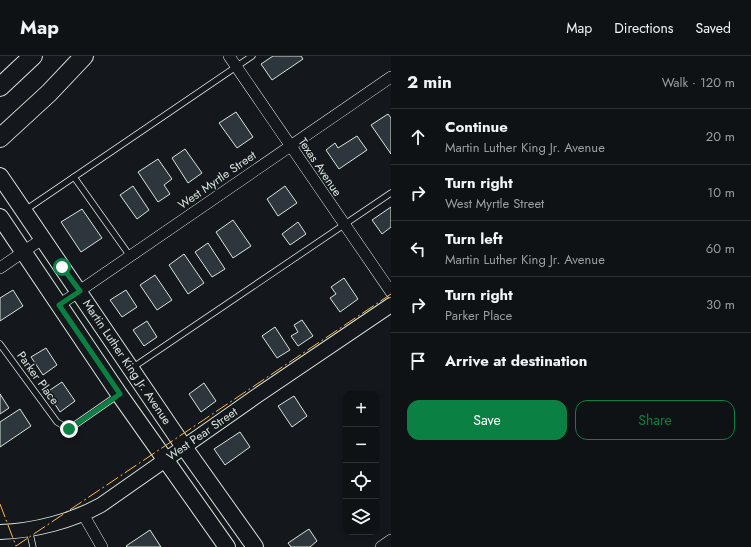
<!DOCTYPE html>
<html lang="en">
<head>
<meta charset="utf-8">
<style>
  :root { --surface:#0f1215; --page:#181b1e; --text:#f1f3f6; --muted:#9b9ea0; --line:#2f3234; --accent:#0b8043 }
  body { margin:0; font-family:Jost,sans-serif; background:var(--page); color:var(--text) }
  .controls { position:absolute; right:12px; bottom:12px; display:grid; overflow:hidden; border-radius:8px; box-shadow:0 2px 6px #0003 }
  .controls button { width:36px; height:36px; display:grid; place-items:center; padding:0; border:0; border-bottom:1px solid var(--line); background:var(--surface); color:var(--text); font:20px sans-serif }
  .stop { position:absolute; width:12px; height:12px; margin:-9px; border:3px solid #0b8043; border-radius:50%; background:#fff }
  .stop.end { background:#0b8043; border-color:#fff; box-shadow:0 1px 4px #0008 }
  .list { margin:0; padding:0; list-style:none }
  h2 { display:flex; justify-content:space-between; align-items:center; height:52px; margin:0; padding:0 16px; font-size:17px }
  h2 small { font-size:13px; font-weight:400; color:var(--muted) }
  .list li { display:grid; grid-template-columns:26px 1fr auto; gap:12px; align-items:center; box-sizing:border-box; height:56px; padding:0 16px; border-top:1px solid var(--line) }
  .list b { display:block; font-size:15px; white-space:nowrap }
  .list p { margin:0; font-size:13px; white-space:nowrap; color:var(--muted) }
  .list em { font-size:13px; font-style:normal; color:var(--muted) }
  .actions { display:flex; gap:8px; padding:12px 16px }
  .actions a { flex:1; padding:9px 0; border:1px solid var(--accent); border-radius:12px; text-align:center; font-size:14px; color:var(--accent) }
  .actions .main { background:var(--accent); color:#fff }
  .icon { flex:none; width:22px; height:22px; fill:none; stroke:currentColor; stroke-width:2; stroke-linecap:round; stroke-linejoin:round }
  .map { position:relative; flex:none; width:391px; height:491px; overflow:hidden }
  header { display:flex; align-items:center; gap:24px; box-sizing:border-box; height:56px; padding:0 20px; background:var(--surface); border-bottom:1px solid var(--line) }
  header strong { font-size:19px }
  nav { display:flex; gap:22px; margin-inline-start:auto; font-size:14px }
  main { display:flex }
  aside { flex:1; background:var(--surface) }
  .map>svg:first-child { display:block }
</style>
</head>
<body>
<header>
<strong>Map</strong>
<nav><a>Map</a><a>Directions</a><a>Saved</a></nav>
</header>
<main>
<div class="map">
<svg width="391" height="491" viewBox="0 0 391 491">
  <rect width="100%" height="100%" fill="#14181c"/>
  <g fill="#2c363c" stroke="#d8e6dc">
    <path d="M273 0H301L303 3 272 24 261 8Z"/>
    <path d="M236 56 253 81 237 92 219 67Z"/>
    <path d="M388 58 391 62V98L371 69Z"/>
    <path d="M357 80 367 94 339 113 326 94 335 87 338 92Z"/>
    <path d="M185 93 202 117 188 127 172 102Z"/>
    <path d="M158 103 172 123 164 129 170 138 158 146 138 116Z"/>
    <path d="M133 130 149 154 137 163 120 139Z"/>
    <path d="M285 130 297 147 278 160 267 143Z"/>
    <path d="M391 151V171L382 178 372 164Z"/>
    <path d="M82 153 102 182 81 196 61 166Z"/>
    <path d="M233 164 251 190 233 202 216 176Z"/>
    <path d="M298 166 306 178 290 189 282 178Z"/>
    <path d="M208 187 225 213 212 221 195 196Z"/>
    <path d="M184 198 204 227 188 238 169 209Z"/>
    <path d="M155 219 172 244 157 254 140 229Z"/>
    <path d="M344 222 358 243 340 256 330 242 336 238 331 231Z"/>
    <path d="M13 234 23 250 0 265V242Z"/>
    <path d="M126 234 137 251 122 261 110 244Z"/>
    <path d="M302 264 313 280 298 290 291 280 298 276 294 269Z"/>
    <path d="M147 265 157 281 144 290 133 274Z"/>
    <path d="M275 271 290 294 277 302 262 280Z"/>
    <path d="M46 292 57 309 43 319 31 301Z"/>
    <path d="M62 326 75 345 60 356 47 336Z"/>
    <path d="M204 327 216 345 201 356 189 338Z"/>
    <path d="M0 338 9 352 0 358Z"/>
    <path d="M294 340 307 360 292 371 278 350Z"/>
    <path d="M20 353 31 370 0 391V366Z"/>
    <path d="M240 376 250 391 225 409 214 393Z"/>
    <path d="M309 473 317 485 310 491H291L288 487Z"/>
    <path d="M150 474 161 491H127L126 490Z"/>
  </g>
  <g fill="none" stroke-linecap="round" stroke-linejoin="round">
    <g stroke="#d8e6dc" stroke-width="7">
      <g id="service">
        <path d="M74 121 130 200"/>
        <path d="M24 155 252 0"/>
        <path d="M0 288 57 366 69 373 118 339"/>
        <path d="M132 312 391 137"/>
        <path d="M29 473 33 491"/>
      </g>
    </g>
    <g stroke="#d8e6dc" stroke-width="12">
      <g id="minor">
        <path d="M229 0 391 236"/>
        <path d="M0 212 42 183"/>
        <path d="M59 249 391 21"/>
        <path d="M83 458 102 491"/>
        <path d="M381 491 391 484"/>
      </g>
    </g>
    <g stroke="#d8e6dc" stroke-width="16">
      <path id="tertiary" d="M0 476C34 475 72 465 101 449L258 339 391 249"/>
    </g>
    <g stroke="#d8e6dc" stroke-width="18">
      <g id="secondary">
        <path d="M0 120 184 391 255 491"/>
        <path d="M0 161 119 338 227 491"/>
      </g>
    </g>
    <g stroke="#d8e6dc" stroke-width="20">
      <g id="primary">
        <path d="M0 31 33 0"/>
        <path d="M0 82 49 37 84 0"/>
      </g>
    </g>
    <use href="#service" stroke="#14181c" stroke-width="5.5"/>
    <use href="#minor" stroke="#14181c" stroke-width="11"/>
    <use href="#tertiary" stroke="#14181c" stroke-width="14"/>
    <use href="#secondary" stroke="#14181c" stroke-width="16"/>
    <use href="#primary" stroke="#14181c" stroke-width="18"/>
    <path stroke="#ffb74d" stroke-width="1" stroke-dasharray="14 3 2 3" stroke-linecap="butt" d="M0 448 16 490 391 238"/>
  </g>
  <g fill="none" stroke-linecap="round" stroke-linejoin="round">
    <path stroke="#0b8043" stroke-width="5" d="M62 211 80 235 59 249 120 338 69 373"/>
  </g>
  <g text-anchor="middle" stroke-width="3" stroke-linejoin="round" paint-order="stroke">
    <g font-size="12" fill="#d8e6dc" stroke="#14181c">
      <text transform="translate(320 111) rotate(56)" y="4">Texas Avenue</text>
      <text transform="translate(217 124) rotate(-35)" y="4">West Myrtle Street</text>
      <text transform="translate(127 306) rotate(56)" y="4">Martin Luther King Jr. Avenue</text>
      <text transform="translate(38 322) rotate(54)" y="4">Parker Place</text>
      <text transform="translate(202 378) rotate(-35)" y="4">West Pear Street</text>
    </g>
  </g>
</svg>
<div class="controls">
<button>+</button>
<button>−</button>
<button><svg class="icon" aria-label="locate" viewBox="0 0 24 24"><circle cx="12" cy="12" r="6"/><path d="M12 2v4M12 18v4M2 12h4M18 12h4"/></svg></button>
<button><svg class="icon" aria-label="layers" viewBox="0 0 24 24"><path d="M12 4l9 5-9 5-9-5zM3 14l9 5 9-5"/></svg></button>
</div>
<div class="stop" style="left:62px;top:211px"></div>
<div class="stop end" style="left:69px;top:373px"></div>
</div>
<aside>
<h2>2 min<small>Walk · 120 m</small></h2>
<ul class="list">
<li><svg class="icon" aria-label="ahead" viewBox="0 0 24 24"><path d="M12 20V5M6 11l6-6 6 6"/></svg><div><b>Continue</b><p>Martin Luther King Jr. Avenue</p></div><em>20 m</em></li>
<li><svg class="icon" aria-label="right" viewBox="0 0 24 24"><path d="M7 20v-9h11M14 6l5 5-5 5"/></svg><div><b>Turn right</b><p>West Myrtle Street</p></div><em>10 m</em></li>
<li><svg class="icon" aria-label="left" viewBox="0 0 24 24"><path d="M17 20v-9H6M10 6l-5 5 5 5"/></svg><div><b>Turn left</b><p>Martin Luther King Jr. Avenue</p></div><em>60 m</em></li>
<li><svg class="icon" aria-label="right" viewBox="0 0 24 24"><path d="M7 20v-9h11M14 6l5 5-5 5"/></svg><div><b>Turn right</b><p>Parker Place</p></div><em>30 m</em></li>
<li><svg class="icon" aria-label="arrive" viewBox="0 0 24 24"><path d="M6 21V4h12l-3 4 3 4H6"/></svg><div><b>Arrive at destination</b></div></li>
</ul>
<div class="actions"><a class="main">Save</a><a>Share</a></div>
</aside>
</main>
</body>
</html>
